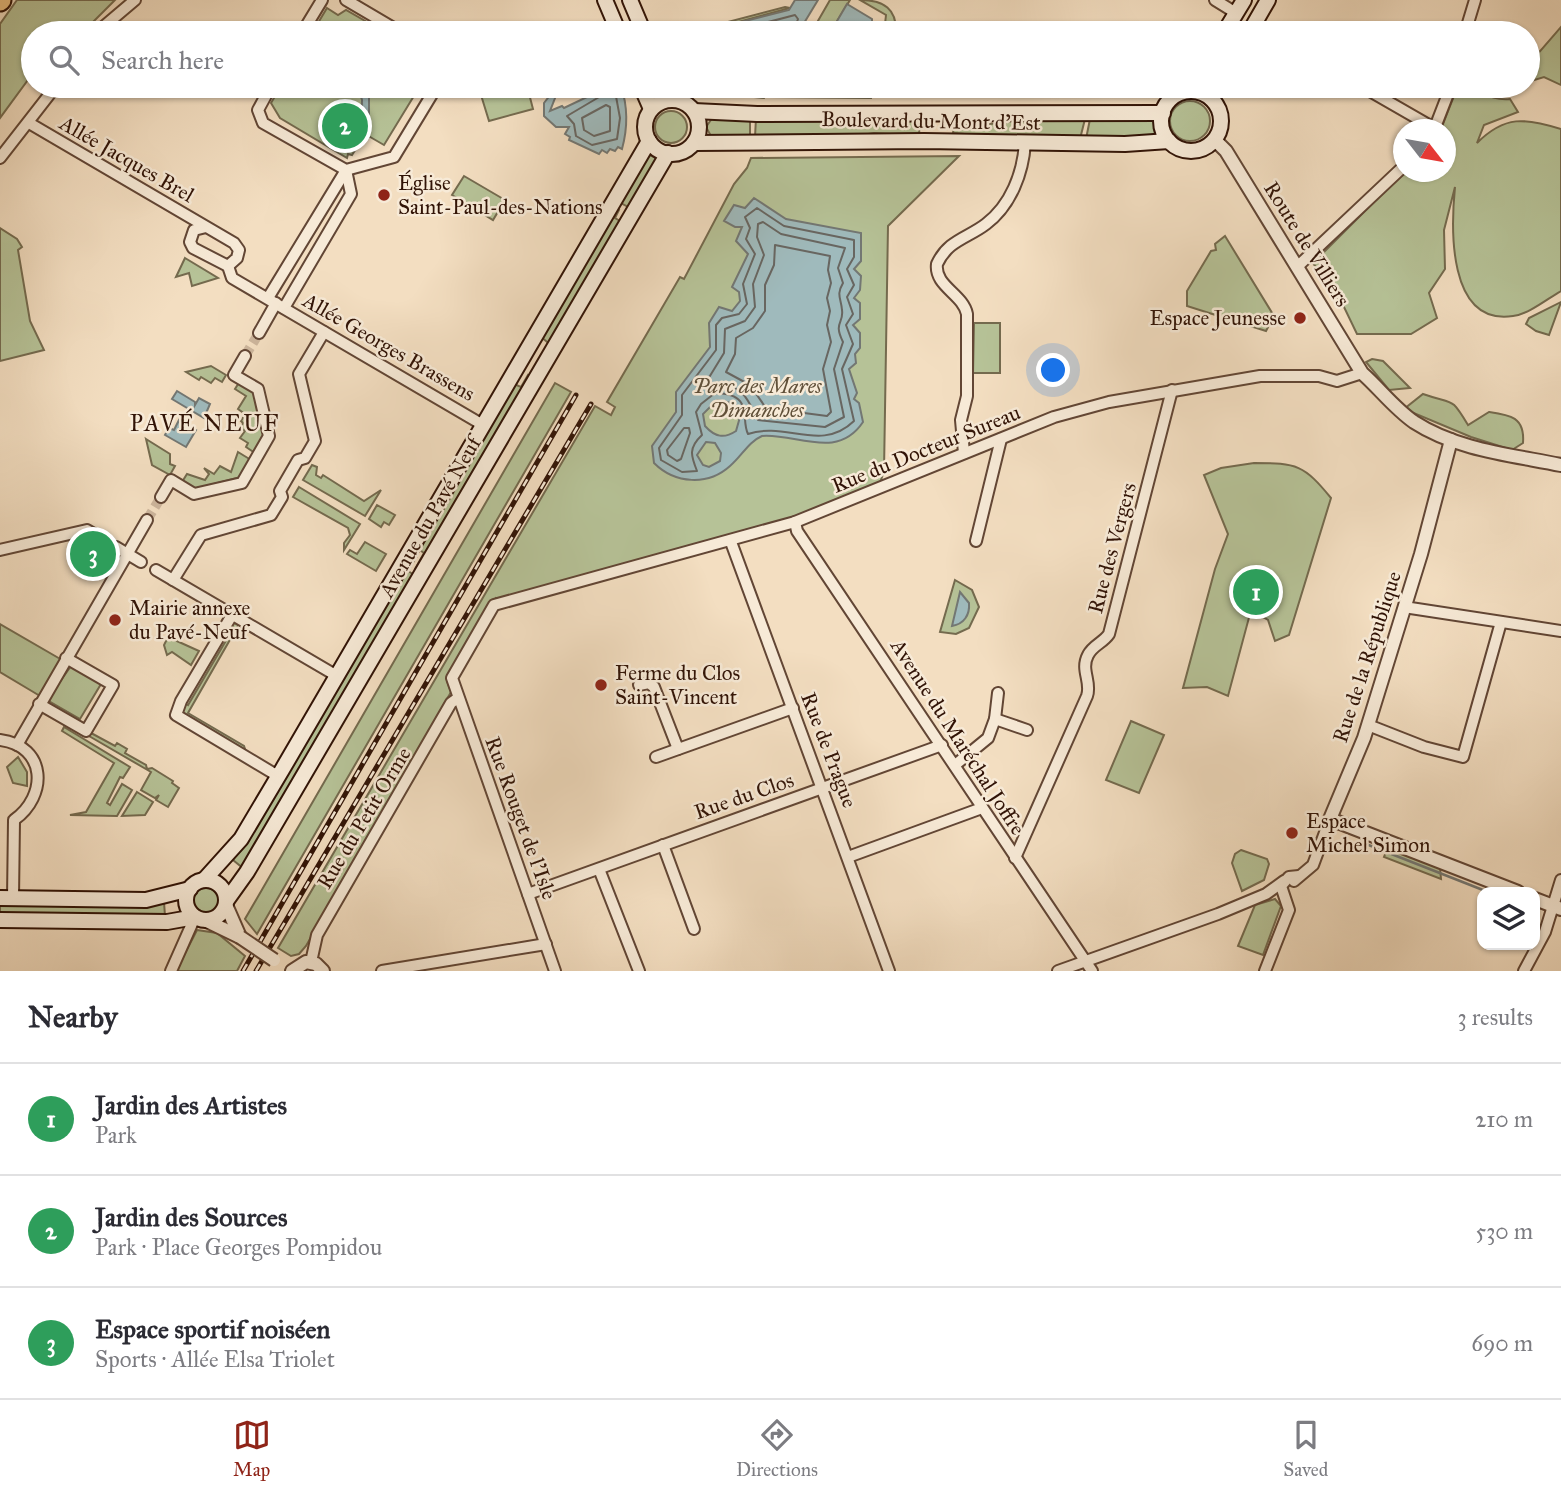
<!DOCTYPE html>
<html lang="en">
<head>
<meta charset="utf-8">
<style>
  :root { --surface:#fff; --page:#f2f2f3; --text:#2b2b33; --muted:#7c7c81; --line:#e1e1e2; --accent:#8f2418 }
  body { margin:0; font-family:"IM FELL Great Primer",serif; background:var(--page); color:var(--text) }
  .controls { position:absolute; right:21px; bottom:21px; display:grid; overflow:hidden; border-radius:14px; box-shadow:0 2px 5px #0004 }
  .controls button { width:63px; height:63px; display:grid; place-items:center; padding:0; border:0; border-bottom:2px solid var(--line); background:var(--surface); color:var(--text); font:35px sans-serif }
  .compass { position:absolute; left:1393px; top:119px; width:63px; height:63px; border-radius:50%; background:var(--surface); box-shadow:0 2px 5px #0004; rotate:121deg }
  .you { position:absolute; left:1054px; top:371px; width:24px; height:24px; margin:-18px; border:5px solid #fff; border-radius:50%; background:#1a73e8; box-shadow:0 0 0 10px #1a73e833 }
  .badge { display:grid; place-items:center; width:46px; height:46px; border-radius:50%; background:var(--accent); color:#fff; font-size:23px; font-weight:700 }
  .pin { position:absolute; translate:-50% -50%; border:4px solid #fff; box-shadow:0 2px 7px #0006 }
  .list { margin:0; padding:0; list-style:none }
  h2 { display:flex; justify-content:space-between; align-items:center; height:91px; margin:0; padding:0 28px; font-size:30px }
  h2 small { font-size:23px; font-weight:400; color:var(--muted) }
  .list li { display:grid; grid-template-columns:46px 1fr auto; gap:21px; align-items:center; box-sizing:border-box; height:112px; padding:0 28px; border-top:2px solid var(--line) }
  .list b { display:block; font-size:26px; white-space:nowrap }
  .list p { margin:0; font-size:23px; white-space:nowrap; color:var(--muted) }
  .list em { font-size:23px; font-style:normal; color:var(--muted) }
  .icon { flex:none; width:38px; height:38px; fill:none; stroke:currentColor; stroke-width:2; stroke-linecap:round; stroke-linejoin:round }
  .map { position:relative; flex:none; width:1561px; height:971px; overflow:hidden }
  .search { position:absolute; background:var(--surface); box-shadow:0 2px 5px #0004; left:21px; right:21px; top:21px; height:77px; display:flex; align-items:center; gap:18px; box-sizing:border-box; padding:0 24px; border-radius:38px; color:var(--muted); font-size:26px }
  .sheet { height:427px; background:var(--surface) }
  nav { display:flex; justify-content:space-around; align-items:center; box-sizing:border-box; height:98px; border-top:2px solid var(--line); background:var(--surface); font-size:19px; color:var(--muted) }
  nav a { display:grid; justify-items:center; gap:4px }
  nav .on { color:var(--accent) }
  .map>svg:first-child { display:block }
</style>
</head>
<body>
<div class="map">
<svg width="1561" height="971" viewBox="0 0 1561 971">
  <rect width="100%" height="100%" fill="#f3dec1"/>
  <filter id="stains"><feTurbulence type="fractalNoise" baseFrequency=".00286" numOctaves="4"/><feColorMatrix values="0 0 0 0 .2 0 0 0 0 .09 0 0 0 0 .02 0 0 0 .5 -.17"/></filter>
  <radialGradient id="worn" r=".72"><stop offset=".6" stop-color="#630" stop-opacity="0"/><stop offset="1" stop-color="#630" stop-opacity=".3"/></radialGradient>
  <g fill="#b6c297" stroke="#746a4e" stroke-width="2">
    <path d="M17 0H115L82 33H33V73L0 118V24Z"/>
    <path d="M830 0H850L830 33H811Z"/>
    <path d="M860 0C884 0 897 9 896 33H884L886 15Z"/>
    <path d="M785 7 790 8 698 33H686Z"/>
    <path d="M327 8 338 15 346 10 386 33H312Z"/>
    <path d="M1561 27V85L1544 77 1528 82V65Z"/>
    <path d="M281 86H420L384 145 365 134 352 155 348 154 347 158 280 118 271 103Z"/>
    <path d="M515 86H527L533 109 489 121 481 95Z"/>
    <path d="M701 86 743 92 747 86H772L764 98 724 94Z"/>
    <path d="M869 86H872L871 98 771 97 869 94Z"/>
    <path d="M1458 86C1482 86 1484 101 1510 99L1518 112 1484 125 1477 143C1505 115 1525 118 1561 129V291C1547 299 1529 314 1513 316 1447 326 1451 227 1455 187L1444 230 1445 269 1429 293 1437 318 1411 334H1357L1344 307 1313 263 1404 172H1446V130L1441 129Z"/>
    <circle cx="1190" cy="121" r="20"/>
    <circle cx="671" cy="127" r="16"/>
    <path d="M713 117H750V136H711L706 127Z"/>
    <path d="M756 118H920L919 136 874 133 845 138 755 137Z"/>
    <path d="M1013 119H1085L1080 139H1025L953 133 954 126 1005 123Z"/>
    <path d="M1090 119H1154L1155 134 1144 137 1086 139Z"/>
    <path d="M651 155 658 160 625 217 628 207 621 203 644 160Z"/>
    <path d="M959 156 888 226 884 471 878 489 795 522 500 599 496 598 447 681 451 692 306 946 299 954 291 956 278 948 595 406 611 415 615 407 607 402 680 277 684 279 734 184 747 168 751 158Z"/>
    <path d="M464 176 505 200 493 220 452 195Z"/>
    <path d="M617 209 619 210 615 218 622 222 551 345 541 337Z"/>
    <path d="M0 228 17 239 22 247 18 250 30 321 44 350 0 361Z"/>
    <path d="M1225 236 1274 316 1266 331 1187 306V291L1211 251 1216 250 1215 244Z"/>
    <path d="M185 258 218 278 192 286 189 273 176 277Z"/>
    <path d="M1561 302 1549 335 1536 331 1526 324 1529 318Z"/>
    <path d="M974 323H1000V373H973Z"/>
    <path d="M1372 359 1383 361 1410 388 1389 390 1366 362Z"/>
    <path d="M211 366 226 375 222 382 215 378 211 383 201 377 199 380 186 372Z"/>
    <path d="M528 375 531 377 418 571 415 569 424 553 417 548 514 384 521 387Z"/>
    <path d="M240 381 254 389 265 435 255 453 246 447 248 443 240 438 245 431 241 428 243 423 241 421 245 414 238 409 246 396 235 389Z"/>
    <path d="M555 383 571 392 257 934 245 919Z"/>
    <path d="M1423 394C1454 405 1450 395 1468 425L1489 412C1510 415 1525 417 1523 443L1512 450 1471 437 1404 409Z"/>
    <path d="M146 439 170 454V464L175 466 170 475 152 465Z"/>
    <path d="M238 452 251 460 241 477 194 489 182 482 187 474 205 480 209 474 204 468 214 474 220 466 231 472Z"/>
    <path d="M1254 463C1297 463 1304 465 1331 498L1289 635 1275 641 1268 620 1251 610 1228 696 1207 687 1183 688 1215 569 1228 534 1204 475 1221 468Z"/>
    <path d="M312 465 317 467 316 475 321 478 323 475 364 501 381 490 365 516 303 480Z"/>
    <path d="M299 487 360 524 344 550V543L350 535 348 528 293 497Z"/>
    <path d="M377 505 395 515 389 525 384 522 381 527 369 519Z"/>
    <path d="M365 542 386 554 376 571 347 554 350 550 357 554Z"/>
    <path d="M414 554 417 556 408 571 416 576 244 869 233 860Z"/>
    <path d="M955 580 972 590 979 607 969 628 956 634 940 632Z"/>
    <path d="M236 622 239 624 188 713 244 746 246 752 182 716 180 706 183 702 188 705 231 632 226 629Z"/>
    <path d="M0 624 62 660 40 696 0 672Z"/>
    <path d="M168 637 199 651 191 665 172 652 167 655 164 645Z"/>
    <path d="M71 666 101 684 80 719 47 700Z"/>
    <path d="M1131 721 1164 735 1139 793 1106 780Z"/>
    <path d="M64 727 130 767 123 778 120 777 107 803 110 805 122 784 132 790 117 816 70 815 86 812 114 763 62 731Z"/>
    <path d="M91 733 115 746 117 743 127 749 125 753 146 765 147 769 152 768 173 781 172 783 179 788 168 807 156 800 159 795 155 798 141 790 151 772 89 736Z"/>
    <path d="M18 757 27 772V786L13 783 7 767Z"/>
    <path d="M137 792 153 802 145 815 122 816Z"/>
    <path d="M1388 847 1440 868 1441 879 1384 857Z"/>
    <path d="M1241 850 1267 859 1269 864 1264 880 1242 891 1232 863 1235 854Z"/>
    <circle cx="206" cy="901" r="13"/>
    <path d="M1275 899 1281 906 1263 955 1238 946 1255 905Z"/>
    <path d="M164 902 165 916 0 915V903Z"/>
    <path d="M197 930 217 933 245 956 237 971H176Z"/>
  </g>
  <g fill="#9fbabc" stroke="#737773" stroke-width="2" fill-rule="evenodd">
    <path d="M795 0H818L798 33H698L789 10Z"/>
    <path d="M847 4 872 19V33H830Z"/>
    <path d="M349 86H369V136L365 134 361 141 362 100 360 94Z"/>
    <path d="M610 86H621C628 107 628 127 622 149L618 147 615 151 610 149 607 153 602 150 599 154 569 140 570 137 565 134 569 127H556L544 116V103L551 94 557 93 550 111 562 106 564 108Z"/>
    <path d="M777 86H869V95H772Z"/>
    <path d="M754 198 786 219 861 233V261L854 269 861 276 860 290 854 298 860 303V319L853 325 860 333V348L855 354 856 363 849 369 857 393 854 399 859 403 863 422C837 461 796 433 762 436 748 442 742 456 730 466 708 486 675 484 654 463L652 446 676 412V392L710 347 709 323 719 307 732 311 740 301 739 292 732 287 748 254 736 241 742 227H735L724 221 734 205 745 208ZM717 400 731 403 740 417 736 431C724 439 715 437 705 426L703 414ZM706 442 715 443 721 453 720 461 709 467 703 465 697 455Z"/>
    <path d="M177 391 195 402V405L199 398 210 404 204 418 172 399Z"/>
    <path d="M179 420 196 430 186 447 165 435 169 428 174 430Z"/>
    <path d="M960 592 969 603C970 615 964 624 952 626Z"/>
  </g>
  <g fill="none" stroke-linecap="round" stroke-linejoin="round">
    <g stroke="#686661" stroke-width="2">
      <path d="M726 33 795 15 798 19 793 33"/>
      <path d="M783 86H862"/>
      <path d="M611 90 615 91 620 118 617 139 592 145 576 136 574 124 567 116Z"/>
      <path d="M606 105 610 107V131L594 136 584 130 582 118Z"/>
      <path d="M757 208 784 226 854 240V257L847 269 854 285 847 297 853 314 846 325 853 344 842 369 854 421C821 453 786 421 748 434 740 418 755 394 715 393L701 404 696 412 702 435C688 448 691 456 697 471L682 472 661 460 659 448 682 415V395L716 350V325L722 318 739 314 747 304 743 284 755 254 746 239 750 228 745 217Z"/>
      <path d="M763 222 781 234 845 248 838 268 843 283C836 295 841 298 842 310 844 324 833 322 843 342L834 369 844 417 825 427 758 420C749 403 745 386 720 384 713 384 710 387 705 384L724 353 725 329 745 321 755 307 753 284 764 255 757 237 758 224Z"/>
      <path d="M775 245 830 256 828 270 831 283 827 298 830 311 827 325 831 342 823 369 831 412 827 416 766 408 750 385 726 372 735 354 736 338 753 328 765 311V285L774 265Z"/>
      <path d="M684 428H689L690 433 681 459 677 461 668 455 667 450Z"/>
    </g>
    <path stroke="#737773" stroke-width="2.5" d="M1366 844 1488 892"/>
    <g stroke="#ccb59c" stroke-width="10" stroke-dasharray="10 5" stroke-linecap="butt">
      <path d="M245 356 259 333"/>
      <path d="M147 520 161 497"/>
      <path d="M99 537 116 547"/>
    </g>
    <g stroke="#624635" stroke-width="14">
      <g id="minor">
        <path d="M346 0 402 33"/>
        <path d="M1215 0 1236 13"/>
        <path d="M1254 24 1271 33"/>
        <path d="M96 33 135 0"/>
        <path d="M302 33 322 0"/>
        <path d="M1465 33 1475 0"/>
        <path d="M271 86 258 110 263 123 346 170 394 157 437 86"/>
        <path d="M1361 86 1434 128"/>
        <path d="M29 123 234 243 239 250 237 258 228 266 193 248 190 242 194 230 206 227"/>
        <path d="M1434 130 1451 86"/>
        <path d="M0 158 56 86"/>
        <path d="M228 266 232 278 483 425"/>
        <path d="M1298 266 1404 166"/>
        <path d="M268 298 346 170"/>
        <path d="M284 308 351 194 346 170"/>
        <path d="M259 333 276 303"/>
        <path d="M964 453 961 420 967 396V314C963 294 934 286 937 264 948 240 968 238 986 224 1011 205 1023 173 1025 143"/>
        <path d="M161 497 171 480 194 494 242 483 269 436 258 389 234 375 245 356"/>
        <path d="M795 522 797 531 1092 971"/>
        <path d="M976 541 1001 439"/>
        <path d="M731 542 889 971"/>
        <path d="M116 547 141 562"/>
        <path d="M0 550 87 530 99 537"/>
        <path d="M156 570 337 676"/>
        <path d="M173 580 201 535 271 515 282 497 280 491 298 460 305 458 315 441 299 374 324 332"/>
        <path d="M1404 607 1561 631"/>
        <path d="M232 615 181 701 176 715 278 776"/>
        <path d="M639 685 649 683 654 687 678 749"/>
        <path d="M39 704 86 731 113 685 66 658"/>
        <path d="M995 719 1027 730"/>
        <path d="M1368 725 1424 747 1463 757 1501 622"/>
        <path d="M0 740C47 746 48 796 14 820L13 898"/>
        <path d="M17 745 147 520"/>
        <path d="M656 757 793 708"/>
        <path d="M955 765 988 738 995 719 998 693"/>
        <path d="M663 845 694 929"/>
        <path d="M848 857 982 808"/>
        <path d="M1015 858 1087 696C1092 682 1080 670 1088 655 1093 645 1103 643 1109 634L1172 390"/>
        <path d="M599 869 639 971"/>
        <path d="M1294 881 1313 865 1330 819"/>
        <path d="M528 894 942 745"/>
        <path d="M311 962 317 935 451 703 458 698"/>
        <path d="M171 971 195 917"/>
        <path d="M382 971 546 944"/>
        <path d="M555 971 452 678 494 605 795 522 1054 417 1109 402 1260 376H1319L1337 381 1362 373"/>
        <path d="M1058 971 1218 914 1266 894 1284 881"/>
        <path d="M1265 971 1289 910 1281 886 1289 877 1299 876"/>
        <path d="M1524 971 1545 932 1561 880"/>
      </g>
    </g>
    <g stroke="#624635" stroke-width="16">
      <g id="tertiary">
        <path d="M1215 140 1226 151 1362 373C1380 389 1394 408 1414 422 1457 450 1512 455 1561 465"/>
        <path d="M1451 440 1421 554 1364 738 1330 819 1518 892"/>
        <path d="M1535 899 1561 909"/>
        <path d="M226 905 240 937"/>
        <path d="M207 921 240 937"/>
        <path d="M292 971 306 962 316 964 323 971"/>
      </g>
    </g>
    <g stroke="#311306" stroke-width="18">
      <g id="secondary">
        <path d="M605 0 619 33"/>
        <path d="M630 0 644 33"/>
        <path d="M1224 33 1244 0"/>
        <path d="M1249 33 1268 0"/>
        <path d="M641 86 651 109"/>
        <circle cx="1191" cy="121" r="30"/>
        <path d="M1212 99 1219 86"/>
        <circle cx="672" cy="127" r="27"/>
        <path d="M694 111 757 114 1163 113"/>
        <path d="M694 143 924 141 1125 144 1169 141"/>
        <circle cx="206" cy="900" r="20"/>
        <path d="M204 880 241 839 282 770 649 141"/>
        <path d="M0 898 146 900 190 889"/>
        <path d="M227 900 247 872 668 153"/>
        <path d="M0 920 167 922 195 917"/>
      </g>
    </g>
    <g stroke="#311306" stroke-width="23">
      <path id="motorway" d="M0 1 1 0"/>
    </g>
    <use href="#minor" stroke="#f7ead7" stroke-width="10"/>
    <use href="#tertiary" stroke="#f7ead7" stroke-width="12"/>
    <use href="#secondary" stroke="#f7ead7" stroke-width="14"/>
    <use href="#motorway" stroke="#eabf80" stroke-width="19"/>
    <g stroke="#311306" stroke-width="5">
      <g id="rail">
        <path d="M243 971 576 395"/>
        <path d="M256 971 591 404"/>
      </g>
    </g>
    <use href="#rail" stroke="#f7ead7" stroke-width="2.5" stroke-dasharray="8" stroke-linecap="butt"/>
    <g stroke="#624635" stroke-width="16" stroke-linecap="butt">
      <path id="tertiary-bridge" d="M240 937 274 960"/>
    </g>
    <use href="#tertiary-bridge" stroke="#f7ead7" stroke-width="12"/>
  </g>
  <g fill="#8f2418" stroke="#f7ead7" stroke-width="2.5">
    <circle cx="384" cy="195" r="7"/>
    <circle cx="1300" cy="318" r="7"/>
    <circle cx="115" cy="620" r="7"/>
    <circle cx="601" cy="685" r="7"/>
    <circle cx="1292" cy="833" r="7"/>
  </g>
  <g text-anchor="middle" stroke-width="5" stroke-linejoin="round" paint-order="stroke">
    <g font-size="21" fill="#311306" stroke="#f7ead7">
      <text transform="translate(931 121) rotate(1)" y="7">Boulevard du Mont d'Est</text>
      <text transform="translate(127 159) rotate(30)" y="7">Allée Jacques Brel</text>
      <text transform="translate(1307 244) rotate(58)" y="7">Route de Villiers</text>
      <text transform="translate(389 347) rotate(30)" y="7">Allée Georges Brassens</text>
      <text transform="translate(926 449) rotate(-22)" y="7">Rue du Docteur Sureau</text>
      <text transform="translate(430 517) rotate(-60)" y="7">Avenue du Pavé Neuf</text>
      <text transform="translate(1112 548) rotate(-75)" y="7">Rue des Vergers</text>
      <text transform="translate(1367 657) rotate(-72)" y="7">Rue de la République</text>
      <text transform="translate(958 737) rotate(57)" y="7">Avenue du Maréchal Joffre</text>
      <text transform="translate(829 750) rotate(69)" y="7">Rue de Prague</text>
      <text transform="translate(744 796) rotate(-19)" y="7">Rue du Clos</text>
      <text transform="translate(364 818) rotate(-59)" y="7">Rue du Petit Orme</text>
      <text transform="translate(521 818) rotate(70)" y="7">Rue Rouget de l'Isle</text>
    </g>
    <g font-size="21" fill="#311306" stroke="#f7ead7" text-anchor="start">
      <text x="398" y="190">Église<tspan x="398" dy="24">Saint-Paul-des-Nations</tspan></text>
      <text x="1286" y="325" text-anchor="end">Espace Jeunesse</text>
      <text x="129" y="615">Mairie annexe<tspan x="129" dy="24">du Pavé-Neuf</tspan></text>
      <text x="615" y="680">Ferme du Clos<tspan x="615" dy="24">Saint-Vincent</tspan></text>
      <text x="1306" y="828">Espace<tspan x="1306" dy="24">Michel Simon</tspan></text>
    </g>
    <g font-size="21" font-style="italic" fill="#605039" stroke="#f7ead7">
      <text x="757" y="393">Parc des Mares<tspan x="757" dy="24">Dimanches</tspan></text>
    </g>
    <g font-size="23" letter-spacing="2" fill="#311306" stroke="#f7ead7">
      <text x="205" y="431">PAVÉ NEUF</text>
    </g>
  </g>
  <rect width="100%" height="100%" filter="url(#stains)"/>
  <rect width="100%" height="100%" fill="url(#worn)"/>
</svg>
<div class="controls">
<button><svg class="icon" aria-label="layers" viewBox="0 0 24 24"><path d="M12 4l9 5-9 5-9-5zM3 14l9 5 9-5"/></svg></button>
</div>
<svg class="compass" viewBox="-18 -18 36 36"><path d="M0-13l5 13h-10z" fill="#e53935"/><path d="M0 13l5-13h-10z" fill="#7c7c81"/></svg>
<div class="you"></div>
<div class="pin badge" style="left:1256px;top:592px;background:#2e9e5b">1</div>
<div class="pin badge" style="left:345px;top:126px;background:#2e9e5b">2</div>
<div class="pin badge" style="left:93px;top:554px;background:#2e9e5b">3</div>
<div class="search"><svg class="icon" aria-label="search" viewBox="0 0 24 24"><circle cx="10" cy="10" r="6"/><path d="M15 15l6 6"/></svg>Search here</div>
</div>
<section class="sheet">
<h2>Nearby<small>3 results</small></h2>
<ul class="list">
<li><span class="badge" style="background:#2e9e5b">1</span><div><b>Jardin des Artistes</b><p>Park</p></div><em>210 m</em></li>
<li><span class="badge" style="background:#2e9e5b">2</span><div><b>Jardin des Sources</b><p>Park · Place Georges Pompidou</p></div><em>530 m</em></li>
<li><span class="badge" style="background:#2e9e5b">3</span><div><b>Espace sportif noiséen</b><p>Sports · Allée Elsa Triolet</p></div><em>690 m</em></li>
</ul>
</section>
<nav>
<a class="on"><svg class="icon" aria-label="map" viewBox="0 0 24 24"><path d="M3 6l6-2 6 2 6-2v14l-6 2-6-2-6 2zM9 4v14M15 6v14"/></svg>Map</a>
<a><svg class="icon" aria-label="directions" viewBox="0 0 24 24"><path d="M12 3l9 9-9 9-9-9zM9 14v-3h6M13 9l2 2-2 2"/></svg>Directions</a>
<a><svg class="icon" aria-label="saved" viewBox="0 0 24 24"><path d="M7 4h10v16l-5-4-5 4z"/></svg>Saved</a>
</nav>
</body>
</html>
